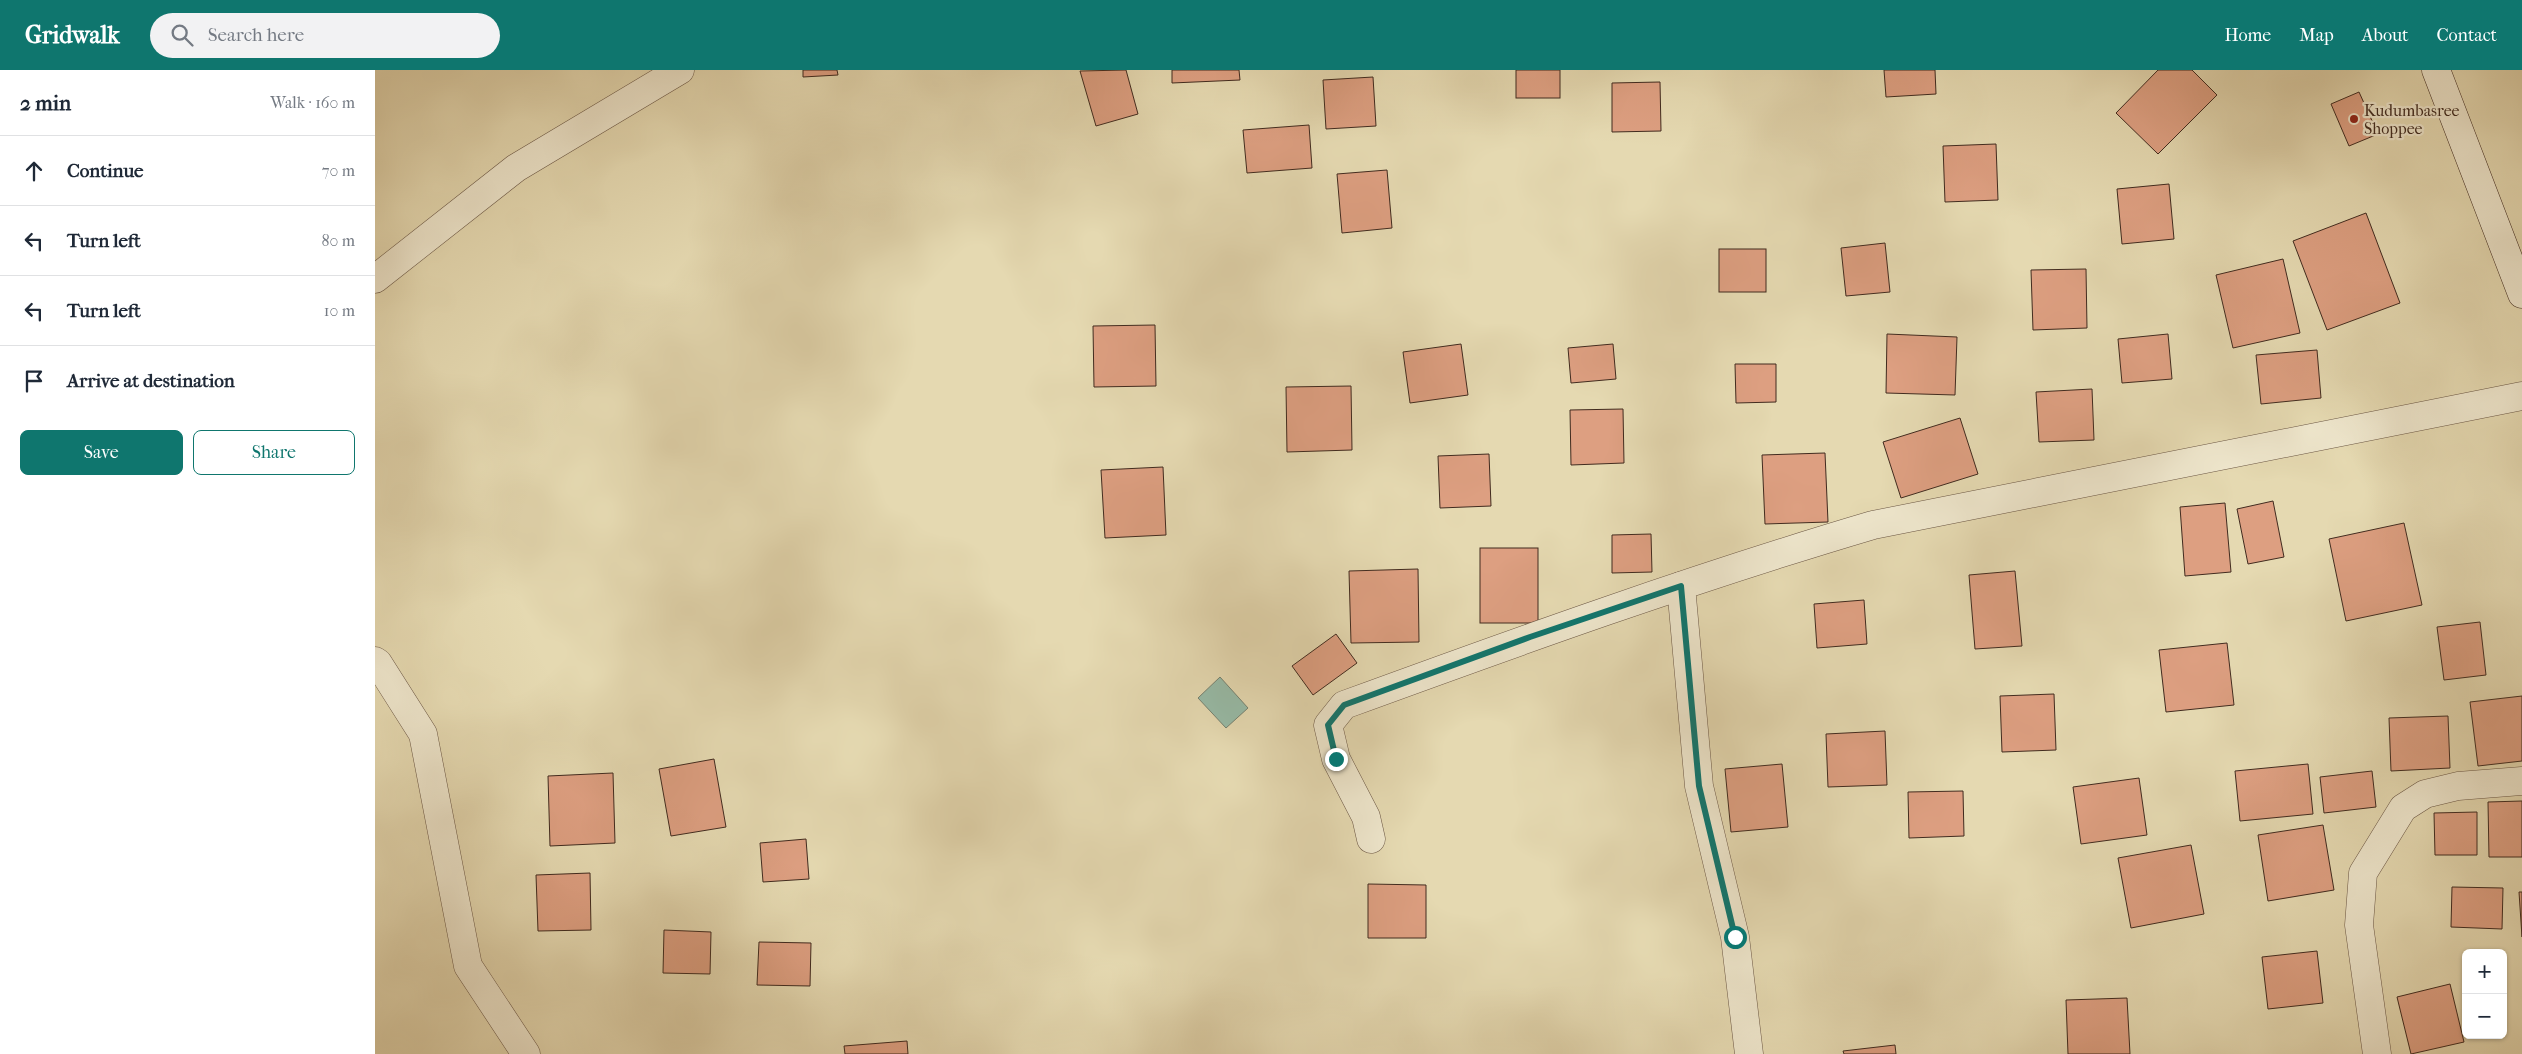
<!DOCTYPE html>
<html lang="en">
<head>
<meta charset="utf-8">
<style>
  :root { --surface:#fff; --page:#f2f2f3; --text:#1f2937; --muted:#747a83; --line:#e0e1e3; --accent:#0f766e }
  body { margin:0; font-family:"IM FELL French Canon",serif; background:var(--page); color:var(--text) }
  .controls { position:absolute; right:15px; bottom:15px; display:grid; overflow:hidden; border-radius:8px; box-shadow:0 1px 4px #0004 }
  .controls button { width:45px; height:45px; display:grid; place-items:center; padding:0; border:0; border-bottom:1px solid var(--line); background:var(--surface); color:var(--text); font:25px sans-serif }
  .stop { position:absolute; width:15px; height:15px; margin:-11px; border:4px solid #0f766e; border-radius:50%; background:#fff }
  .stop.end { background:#0f766e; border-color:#fff; box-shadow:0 1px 5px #0008 }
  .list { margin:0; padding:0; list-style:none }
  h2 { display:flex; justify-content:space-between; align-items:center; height:65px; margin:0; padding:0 20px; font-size:21px }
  h2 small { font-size:16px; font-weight:400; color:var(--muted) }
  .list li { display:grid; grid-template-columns:32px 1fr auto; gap:15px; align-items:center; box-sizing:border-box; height:70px; padding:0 20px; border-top:1px solid var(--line) }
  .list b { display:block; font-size:19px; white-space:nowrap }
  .list em { font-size:16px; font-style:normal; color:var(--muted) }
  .actions { display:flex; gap:10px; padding:15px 20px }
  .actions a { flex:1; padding:11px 0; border:1px solid var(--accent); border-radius:8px; text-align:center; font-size:18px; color:var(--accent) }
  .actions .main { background:var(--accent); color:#fff }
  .icon { flex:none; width:28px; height:28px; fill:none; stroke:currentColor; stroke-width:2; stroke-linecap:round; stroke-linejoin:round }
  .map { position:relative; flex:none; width:2147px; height:984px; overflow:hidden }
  header { display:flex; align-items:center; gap:30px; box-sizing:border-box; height:70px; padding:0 25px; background:var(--accent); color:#fff }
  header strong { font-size:24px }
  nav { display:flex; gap:28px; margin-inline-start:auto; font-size:18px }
  .search { width:350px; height:45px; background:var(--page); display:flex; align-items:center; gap:12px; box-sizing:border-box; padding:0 18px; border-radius:28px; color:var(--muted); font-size:19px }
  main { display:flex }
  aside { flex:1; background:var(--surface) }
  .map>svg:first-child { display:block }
</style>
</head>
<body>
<header>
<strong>Gridwalk</strong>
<div class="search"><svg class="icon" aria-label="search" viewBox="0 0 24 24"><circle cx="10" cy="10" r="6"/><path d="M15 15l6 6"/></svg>Search here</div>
<nav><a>Home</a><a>Map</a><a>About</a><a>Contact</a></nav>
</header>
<main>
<aside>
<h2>2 min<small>Walk · 160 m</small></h2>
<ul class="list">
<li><svg class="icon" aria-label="ahead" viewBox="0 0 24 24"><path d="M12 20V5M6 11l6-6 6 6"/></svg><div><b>Continue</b></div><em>70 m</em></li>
<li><svg class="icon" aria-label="left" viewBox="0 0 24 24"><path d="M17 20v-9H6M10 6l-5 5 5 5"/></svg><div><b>Turn left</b></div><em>80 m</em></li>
<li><svg class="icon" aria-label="left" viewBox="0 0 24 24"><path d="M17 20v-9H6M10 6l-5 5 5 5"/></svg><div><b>Turn left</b></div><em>10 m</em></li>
<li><svg class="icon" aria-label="arrive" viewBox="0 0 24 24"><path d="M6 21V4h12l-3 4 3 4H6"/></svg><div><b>Arrive at destination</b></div></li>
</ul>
<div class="actions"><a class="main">Save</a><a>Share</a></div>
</aside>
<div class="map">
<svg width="2147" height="984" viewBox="0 0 2147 984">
  <rect width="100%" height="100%" fill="#e5d9b1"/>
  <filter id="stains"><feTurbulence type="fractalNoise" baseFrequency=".004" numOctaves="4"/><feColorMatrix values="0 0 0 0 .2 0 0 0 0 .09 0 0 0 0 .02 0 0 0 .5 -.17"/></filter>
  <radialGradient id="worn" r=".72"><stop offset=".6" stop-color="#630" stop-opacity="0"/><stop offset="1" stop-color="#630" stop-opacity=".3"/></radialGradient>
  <path fill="#97bba7" stroke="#758171" d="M845 607 873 638 851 658 823 628Z"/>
  <g fill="#dd9f81" stroke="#412b1f">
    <path d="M428 0H462L463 5 428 7Z"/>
    <path d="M751 0 763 44 721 56 705 1Z"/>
    <path d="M797 0H864L865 10 797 13Z"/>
    <rect x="1141" y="0" width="44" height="28"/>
    <path d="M1509 0H1560L1561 24 1511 27Z"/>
    <path d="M1783 0H1817L1842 25 1783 84 1741 43Z"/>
    <path d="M998 7 1001 56 951 59 948 10Z"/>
    <path d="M1285 12 1286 61 1237 62V13Z"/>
    <path d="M1984 22 2003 64 1974 76 1956 34Z"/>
    <path d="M934 55 937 98 872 103 868 60Z"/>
    <path d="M1621 74 1623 130 1570 132 1568 76Z"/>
    <path d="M1012 100 1017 158 967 163 962 104Z"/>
    <path d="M1794 114 1799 169 1747 174 1742 119Z"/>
    <path d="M1991 143 2025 233 1952 260 1918 171Z"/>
    <path d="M1510 173 1515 222 1471 226 1466 178Z"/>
    <rect x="1344" y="179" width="47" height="43"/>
    <path d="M1908 189 1925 263 1858 278 1841 205Z"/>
    <path d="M1711 199 1712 258 1658 260 1656 200Z"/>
    <path d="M780 255 781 316 719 317 718 256Z"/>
    <path d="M1512 264 1582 267 1580 325 1511 323Z"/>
    <path d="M1793 264 1797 309 1747 313 1743 269Z"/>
    <path d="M1086 274 1093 325 1035 333 1028 282Z"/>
    <path d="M1238 274 1241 309 1196 313 1193 278Z"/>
    <path d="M1942 280 1946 328 1886 334 1881 285Z"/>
    <path d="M1360 294H1401V332L1361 333Z"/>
    <path d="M976 316 977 380 912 382 911 317Z"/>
    <path d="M1717 319 1719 370 1664 372 1661 322Z"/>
    <path d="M1248 339 1249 393 1196 395 1195 340Z"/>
    <path d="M1585 348 1603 404 1526 428 1508 372Z"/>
    <path d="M1450 383 1453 452 1390 454 1387 385Z"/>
    <path d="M1114 384 1116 436 1065 438 1063 386Z"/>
    <path d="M788 397 791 465 730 468 726 400Z"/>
    <path d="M1898 431 1909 487 1873 494 1862 439Z"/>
    <path d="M1850 433 1856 502 1810 506 1805 437Z"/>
    <path d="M2029 453 2047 535 1971 551 1954 469Z"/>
    <path d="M1276 464 1277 502 1237 503V465Z"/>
    <rect x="1105" y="478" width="58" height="75"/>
    <path d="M1043 499 1044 572 976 573 974 501Z"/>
    <path d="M1640 501 1647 576 1600 579 1594 505Z"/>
    <path d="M1489 530 1492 574 1442 578 1439 534Z"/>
    <path d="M2105 552 2111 605 2069 610 2062 557Z"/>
    <path d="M961 564 982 593 938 625 917 596Z"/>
    <path d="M1852 573 1859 635 1791 642 1784 580Z"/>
    <path d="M1679 624 1681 680 1627 682 1625 626Z"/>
    <path d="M2147 626V691L2103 696 2095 632Z"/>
    <path d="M2073 646 2075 698 2016 701 2014 648Z"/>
    <path d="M1510 661 1512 715 1453 717 1451 664Z"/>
    <path d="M339 689 351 757 296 766 284 699Z"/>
    <path d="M1407 694 1413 757 1356 762 1350 699Z"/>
    <path d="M1933 694 1938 744 1865 751 1860 701Z"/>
    <path d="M1997 701 2001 737 1949 743 1945 707Z"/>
    <path d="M238 703 240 773 175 776 173 706Z"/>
    <path d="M1764 708 1772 765 1706 774 1698 717Z"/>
    <path d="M1588 721 1589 766 1534 768 1533 722Z"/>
    <path d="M2147 731V787H2114L2113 732Z"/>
    <path d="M2102 742V785H2060L2059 743Z"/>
    <path d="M1948 755 1959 820 1893 831 1883 765Z"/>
    <path d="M431 769 434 809 388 812 385 773Z"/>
    <path d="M1816 775 1829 844 1756 858 1743 788Z"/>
    <path d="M215 803 216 860 163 861 161 805Z"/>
    <path d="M993 814 1051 815V868H993Z"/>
    <path d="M2077 817 2128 818 2127 859 2076 857Z"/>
    <path d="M2144 822H2147V867Z"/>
    <path d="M289 860 336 862 335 904 288 903Z"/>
    <path d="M384 872 436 873 435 916 382 915Z"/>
    <path d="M1942 881 1948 933 1893 939 1887 887Z"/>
    <path d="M2075 914 2089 972 2036 984 2022 927Z"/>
    <path d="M1752 928 1755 984H1693L1691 930Z"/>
    <path d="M532 971 533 984H470L469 976Z"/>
    <path d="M1520 975 1521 984H1469L1468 981Z"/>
  </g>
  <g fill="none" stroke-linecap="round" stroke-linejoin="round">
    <g stroke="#6a5644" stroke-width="29">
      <g id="minor">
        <path d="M0 209 141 98 305 0"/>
        <path d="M1306 516 1324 716 1360 867 1374 984"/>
        <path d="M0 591 3 593 48 664 93 896 151 984"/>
        <path d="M996 769 991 747 961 689 953 655 969 635C1144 571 1319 508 1498 455L2147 326"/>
        <path d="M2002 984 1984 855 1988 803 2028 738 2050 724 2083 716 2147 711"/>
      </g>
    </g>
    <g stroke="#412b1f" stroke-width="29">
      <path id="secondary" d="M2061 0 2147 224"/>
    </g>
    <use href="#minor" stroke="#eee6cc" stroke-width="28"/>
    <use href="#secondary" stroke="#eee6cc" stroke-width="28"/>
  </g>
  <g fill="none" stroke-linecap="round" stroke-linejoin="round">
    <path stroke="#0f766e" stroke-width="6" d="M961 689 953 655 969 635 1155 567 1306 516 1324 716 1360 867"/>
  </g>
  <circle fill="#8f2418" stroke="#eee6cc" stroke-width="2" cx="1979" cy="49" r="5"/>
  <g text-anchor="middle" stroke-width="4.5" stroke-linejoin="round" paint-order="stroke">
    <g font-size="16" fill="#412b1f" stroke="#eee6cc" text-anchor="start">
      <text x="1989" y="46">Kudumbasree<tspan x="1989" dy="18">Shoppee</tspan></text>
    </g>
  </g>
  <rect width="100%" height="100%" filter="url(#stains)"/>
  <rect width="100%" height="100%" fill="url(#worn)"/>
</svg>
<div class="controls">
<button>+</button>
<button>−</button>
</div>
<div class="stop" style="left:1360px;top:867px"></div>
<div class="stop end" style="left:961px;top:689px"></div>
</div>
</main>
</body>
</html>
